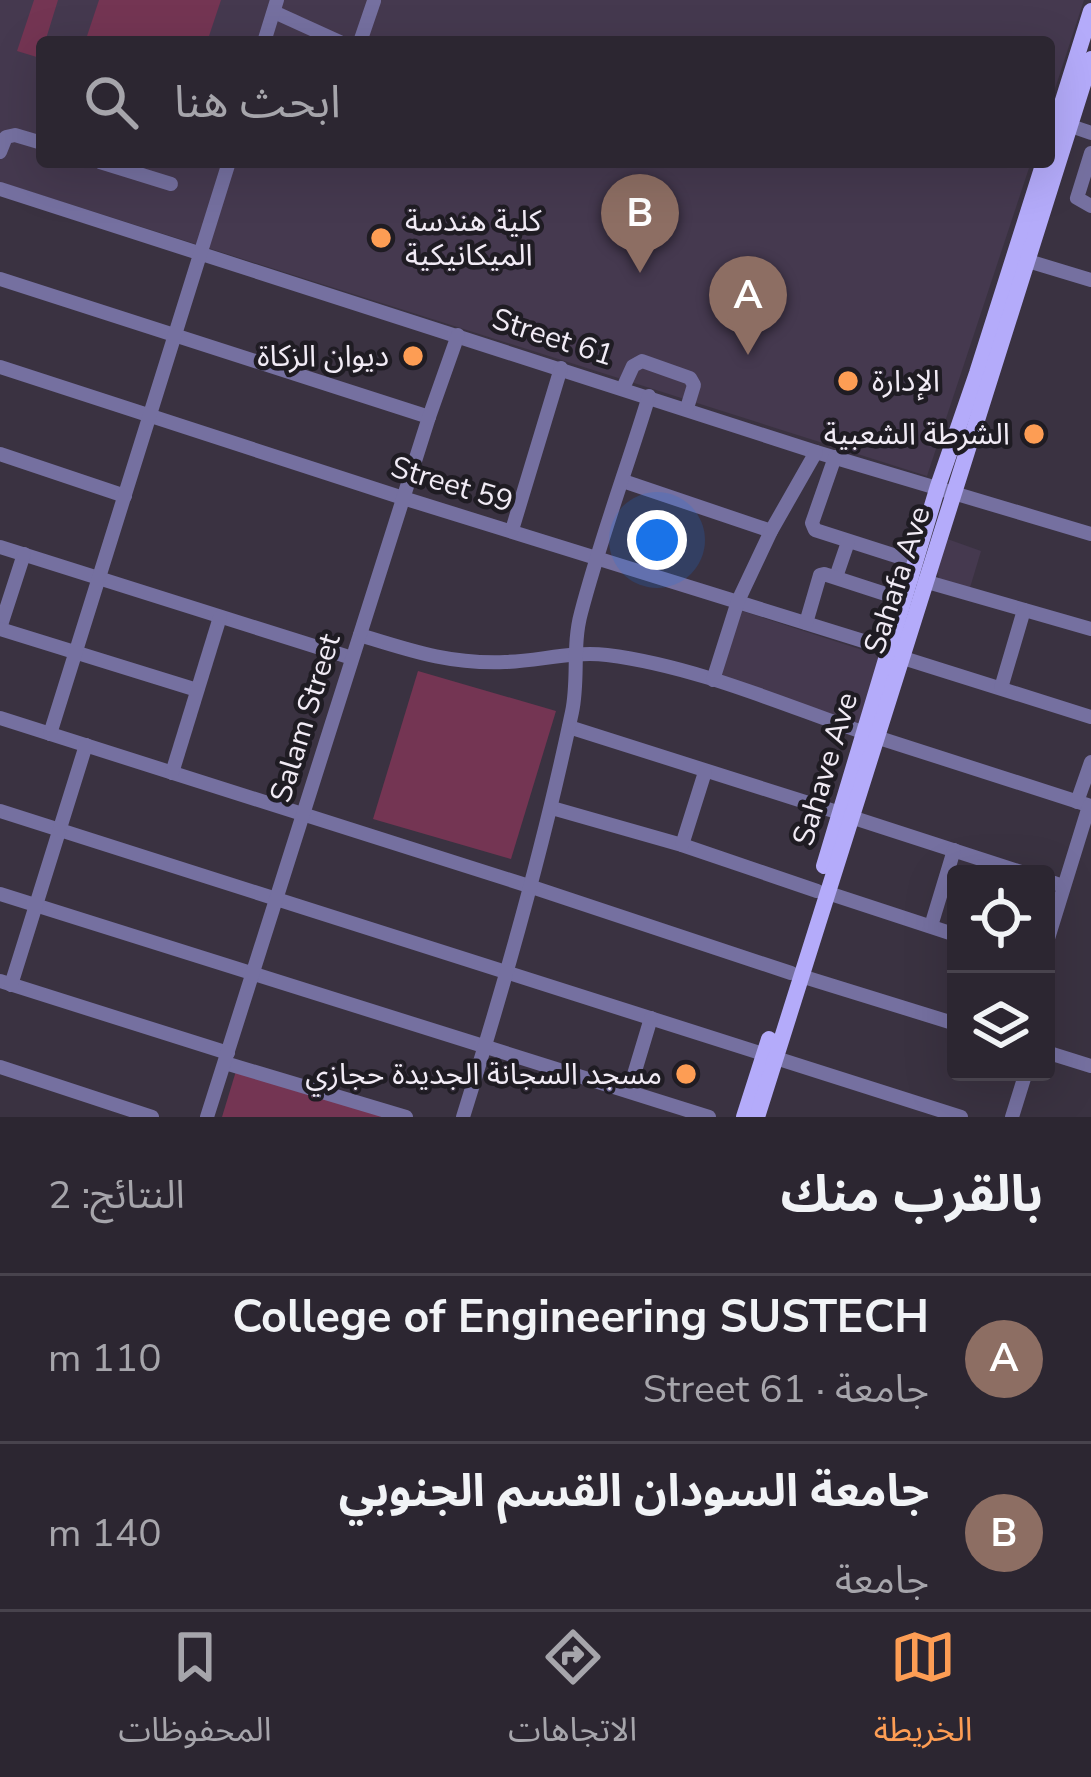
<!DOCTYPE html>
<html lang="ar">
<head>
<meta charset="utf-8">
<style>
  :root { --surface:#2c2631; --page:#38323d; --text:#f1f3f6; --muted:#a6a5ab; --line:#48434d; --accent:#fd9d54 }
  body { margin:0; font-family:"Nunito Sans","Noto Sans Arabic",sans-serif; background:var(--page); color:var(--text); direction:rtl }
  .controls { position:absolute; right:36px; bottom:36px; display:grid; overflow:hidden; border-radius:12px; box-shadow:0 12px 48px #0002 }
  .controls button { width:108px; height:108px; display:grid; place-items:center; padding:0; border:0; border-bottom:3px solid var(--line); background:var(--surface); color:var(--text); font:60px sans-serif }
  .you { position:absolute; left:657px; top:540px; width:42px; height:42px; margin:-30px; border:9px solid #fff; border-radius:50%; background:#1a73e8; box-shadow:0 0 0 18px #1a73e833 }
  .badge { display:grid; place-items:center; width:78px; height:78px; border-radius:50%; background:var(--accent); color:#fff; font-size:39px; font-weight:700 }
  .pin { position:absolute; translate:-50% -99px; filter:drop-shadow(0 3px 6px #0008) }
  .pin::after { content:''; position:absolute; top:63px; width:42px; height:36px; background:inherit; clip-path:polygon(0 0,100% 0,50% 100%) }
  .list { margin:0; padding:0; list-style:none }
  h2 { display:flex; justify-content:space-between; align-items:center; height:156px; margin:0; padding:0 48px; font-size:51px }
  h2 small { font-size:39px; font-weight:400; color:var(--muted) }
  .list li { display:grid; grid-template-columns:78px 1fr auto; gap:36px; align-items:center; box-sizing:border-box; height:168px; padding:0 48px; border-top:3px solid var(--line) }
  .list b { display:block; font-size:45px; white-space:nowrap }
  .list p { margin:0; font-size:39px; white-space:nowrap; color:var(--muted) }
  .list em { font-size:39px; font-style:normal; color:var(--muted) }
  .icon { flex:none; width:66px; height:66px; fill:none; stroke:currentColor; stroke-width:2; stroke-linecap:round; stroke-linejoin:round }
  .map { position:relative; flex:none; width:1091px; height:1117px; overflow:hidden; direction:ltr }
  .search { position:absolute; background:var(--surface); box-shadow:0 12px 48px #0002; left:36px; right:36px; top:36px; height:132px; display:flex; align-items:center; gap:30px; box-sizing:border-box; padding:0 42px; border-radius:12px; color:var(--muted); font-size:45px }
  .sheet { height:492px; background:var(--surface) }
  nav { display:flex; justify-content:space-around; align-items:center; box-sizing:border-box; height:168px; border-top:3px solid var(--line); background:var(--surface); font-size:33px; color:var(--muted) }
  nav a { display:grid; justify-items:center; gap:6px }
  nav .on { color:var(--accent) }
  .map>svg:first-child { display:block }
</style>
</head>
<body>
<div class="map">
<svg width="1091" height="1117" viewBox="0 0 1091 1117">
  <rect width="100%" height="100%" fill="#3a3241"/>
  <g fill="#45394f">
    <path d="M0 0H1084L1049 107V42H42V162H1031L927 476 0 182Z"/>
    <path d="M939 536 981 551 969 591 940 582 938 574 929 567Z"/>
    <path d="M739 610 881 656 858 727 717 679Z"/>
  </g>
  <g fill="#743553">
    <path d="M34 0H58L45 42H42L40 58 17 51Z"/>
    <path d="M99 0H221L207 42H85Z"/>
    <path d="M418 671 556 711 511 859 373 819Z"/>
    <path d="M236 1071 385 1117H222Z"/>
  </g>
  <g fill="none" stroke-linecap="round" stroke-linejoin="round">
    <g stroke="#7570a0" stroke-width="14">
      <path d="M274 12 340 42"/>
      <path d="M264 42 277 0"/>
      <path d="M360 42 374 1"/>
      <path d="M1062 123 1091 133"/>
      <path d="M0 152 6 137 15 135 42 143"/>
      <path d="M1091 153 1077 198 1091 206"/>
      <path d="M100 162 171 184"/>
      <path d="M0 189 816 452 1091 534"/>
      <path d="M1028 261 1091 280"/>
      <path d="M0 279 429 417"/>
      <path d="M0 367 403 498 889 649"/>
      <path d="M623 388 633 366 642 361 690 378 694 385 687 408"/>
      <path d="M0 454 125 496"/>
      <path d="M835 457 812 523 815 530 915 562"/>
      <path d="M623 481 771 531"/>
      <path d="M512 530 561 368"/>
      <path d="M0 547 352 658"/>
      <path d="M836 577 848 542"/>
      <path d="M924 581 1091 629"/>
      <path d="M806 623 820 575 824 574 904 600"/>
      <path d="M0 628 24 554"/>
      <path d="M0 629 197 690"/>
      <path d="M360 635C412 651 449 664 505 662 539 661 572 651 607 655 695 666 781 704 865 733"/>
      <path d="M900 657 1091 717"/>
      <path d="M713 680 738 601 771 531 816 452"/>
      <path d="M1001 688 1024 610"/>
      <path d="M0 718 532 887 791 973"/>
      <path d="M569 727 840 813"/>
      <path d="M50 734 229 162"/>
      <path d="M876 737 1091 806"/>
      <path d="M172 773 220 617"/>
      <path d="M1077 802 1091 762"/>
      <path d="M552 808 682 845 817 891"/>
      <path d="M0 811 961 1117"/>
      <path d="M851 817 1027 874"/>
      <path d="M682 845 705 772"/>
      <path d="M1046 880 1063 886"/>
      <path d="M828 893 956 935"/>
      <path d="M0 894 709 1117"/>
      <path d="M931 926 954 850"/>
      <path d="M1046 945 1089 806"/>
      <path d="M801 976 956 1024"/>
      <path d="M0 981 228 1053"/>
      <path d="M11 985 86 745"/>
      <path d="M1046 1052 1091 1066"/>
      <path d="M225 1063 406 1117"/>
      <path d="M0 1067 152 1117"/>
      <path d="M629 1091 651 1018"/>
      <path d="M207 1117 429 417 458 335"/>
      <path d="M463 1117C505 983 543 850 572 712 579 679 572 646 581 613 600 540 627 468 649 396"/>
      <path d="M1012 1117 1026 1072"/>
    </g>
    <g stroke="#b4abfa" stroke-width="16">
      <path d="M1049 145 1091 11"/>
      <path d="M824 866 938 486 977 373 1044 162"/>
      <path d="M744 1117 769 1039"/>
      <path d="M757 1117 1091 59"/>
    </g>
  </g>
  <g fill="#fd9d54" stroke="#1f1c23" stroke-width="4.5">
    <circle cx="381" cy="238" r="12"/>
    <circle cx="413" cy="356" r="12"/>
    <circle cx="848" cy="381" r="12"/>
    <circle cx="1034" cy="434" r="12"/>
    <circle cx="686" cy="1074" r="12"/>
  </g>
  <g text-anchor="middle" stroke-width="9" stroke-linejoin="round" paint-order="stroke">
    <g font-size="30" fill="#f1ebf5" stroke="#1f1c23" text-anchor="end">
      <text x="405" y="231" text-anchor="start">كلية هندسة<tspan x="405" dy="34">الميكانيكية</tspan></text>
      <text x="389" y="366">ديوان الزكاة</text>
      <text x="872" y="391" text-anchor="start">الإدارة</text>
      <text x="1010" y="444">الشرطة الشعبية</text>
      <text x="662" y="1084">مسجد السجانة الجديدة حجازي</text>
    </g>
    <g font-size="30" fill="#f1ebf5" stroke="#1f1c23">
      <text transform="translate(553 337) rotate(18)" y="10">Street 61</text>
      <text transform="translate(452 484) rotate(17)" y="10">Street 59</text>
      <text transform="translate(897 580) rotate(-72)" y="10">Sahafa Ave</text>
      <text transform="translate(305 718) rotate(-73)" y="10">Salam Street</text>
      <text transform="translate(825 769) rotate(-73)" y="10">Sahave Ave</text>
    </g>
  </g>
</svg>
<div class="controls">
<button><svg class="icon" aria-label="locate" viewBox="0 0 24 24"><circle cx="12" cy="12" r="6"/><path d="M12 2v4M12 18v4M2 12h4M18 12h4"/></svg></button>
<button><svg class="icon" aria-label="layers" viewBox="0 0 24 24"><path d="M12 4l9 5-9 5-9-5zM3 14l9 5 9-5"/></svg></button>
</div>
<div class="you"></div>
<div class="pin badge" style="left:748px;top:355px;background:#8d6e63">A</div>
<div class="pin badge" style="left:640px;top:273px;background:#8d6e63">B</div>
<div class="search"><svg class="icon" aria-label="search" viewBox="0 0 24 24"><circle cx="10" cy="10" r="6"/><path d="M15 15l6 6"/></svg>ابحث هنا</div>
</div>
<section class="sheet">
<h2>بالقرب منك<small>النتائج: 2</small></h2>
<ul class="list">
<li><span class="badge" style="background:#8d6e63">A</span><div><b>College of Engineering SUSTECH</b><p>جامعة · Street 61</p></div><em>110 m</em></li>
<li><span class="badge" style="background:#8d6e63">B</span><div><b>جامعة السودان القسم الجنوبي</b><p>جامعة</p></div><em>140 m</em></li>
</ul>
</section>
<nav>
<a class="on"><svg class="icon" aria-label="map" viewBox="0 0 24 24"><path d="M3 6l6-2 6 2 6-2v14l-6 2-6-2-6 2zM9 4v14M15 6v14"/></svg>الخريطة</a>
<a><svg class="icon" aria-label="directions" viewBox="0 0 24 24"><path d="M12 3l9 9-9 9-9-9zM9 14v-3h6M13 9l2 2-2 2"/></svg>الاتجاهات</a>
<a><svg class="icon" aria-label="saved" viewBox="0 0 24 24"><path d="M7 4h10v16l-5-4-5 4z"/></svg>المحفوظات</a>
</nav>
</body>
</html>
